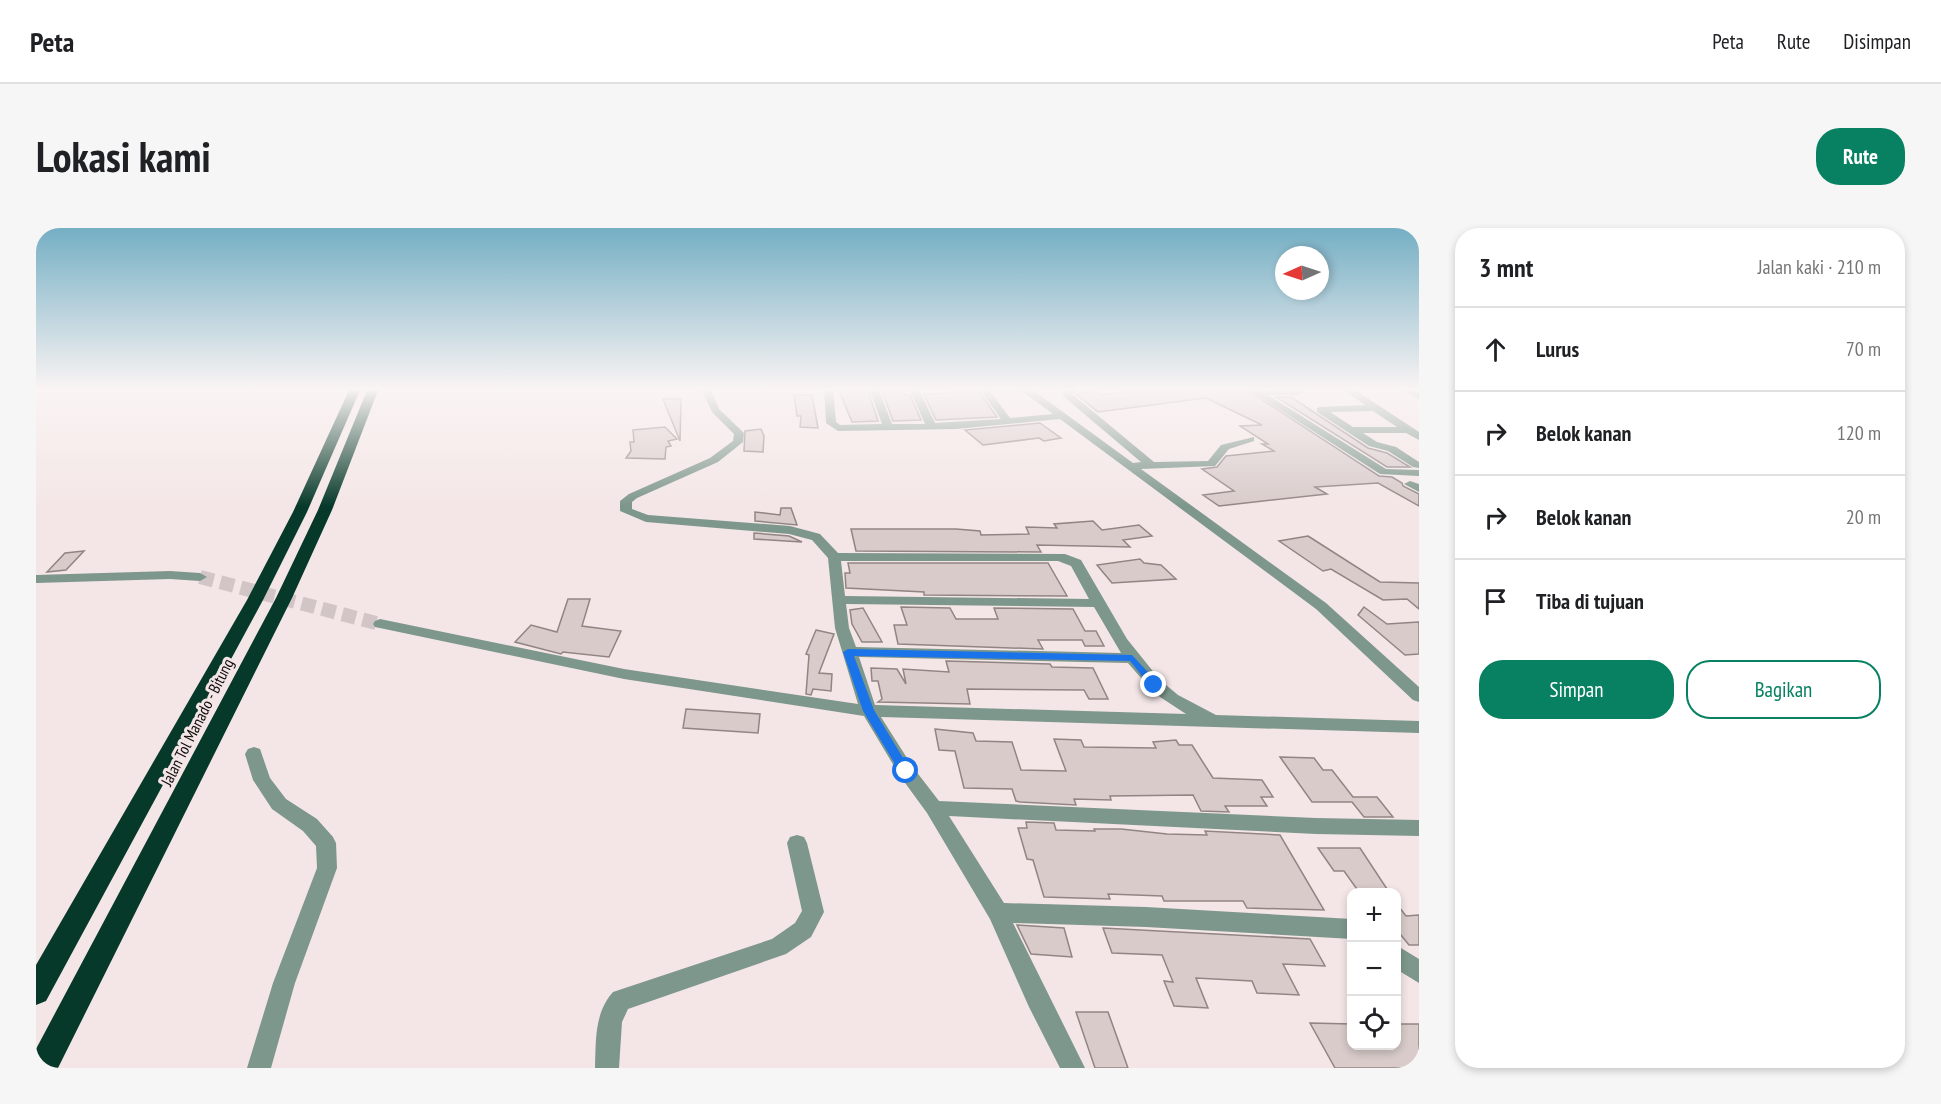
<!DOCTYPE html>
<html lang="id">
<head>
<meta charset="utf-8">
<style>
  :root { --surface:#fff; --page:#f6f6f6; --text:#202124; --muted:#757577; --line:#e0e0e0; --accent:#078161 }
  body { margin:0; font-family:"PT Sans Narrow",sans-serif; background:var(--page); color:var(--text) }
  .controls { position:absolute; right:18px; bottom:18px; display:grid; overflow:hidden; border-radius:12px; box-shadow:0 3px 9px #0003 }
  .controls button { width:54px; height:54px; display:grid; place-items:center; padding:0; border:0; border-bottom:2px solid var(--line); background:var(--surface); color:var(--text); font:30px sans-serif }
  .compass { position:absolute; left:1239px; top:18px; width:54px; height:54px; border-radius:50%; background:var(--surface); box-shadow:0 3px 9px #0003; rotate:267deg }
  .stop { position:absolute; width:18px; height:18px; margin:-14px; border:4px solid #1a73e8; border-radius:50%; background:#fff }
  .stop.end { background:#1a73e8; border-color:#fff; box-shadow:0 2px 6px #0008 }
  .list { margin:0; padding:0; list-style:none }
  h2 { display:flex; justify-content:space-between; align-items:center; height:78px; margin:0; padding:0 24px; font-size:26px }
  h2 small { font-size:20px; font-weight:400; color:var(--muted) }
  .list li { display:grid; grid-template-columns:39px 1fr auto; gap:18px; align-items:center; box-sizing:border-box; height:84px; padding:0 24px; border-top:2px solid var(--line) }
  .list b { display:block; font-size:22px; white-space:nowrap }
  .list em { font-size:20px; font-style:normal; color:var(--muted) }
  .actions { display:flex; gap:12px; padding:18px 24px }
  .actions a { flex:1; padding:14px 0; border:2px solid var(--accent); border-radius:24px; text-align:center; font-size:21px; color:var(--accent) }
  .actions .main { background:var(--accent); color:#fff }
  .icon { flex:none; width:33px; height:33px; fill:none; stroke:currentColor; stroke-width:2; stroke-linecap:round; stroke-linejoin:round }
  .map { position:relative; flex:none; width:1383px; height:840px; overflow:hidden; border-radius:24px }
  header { display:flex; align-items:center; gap:36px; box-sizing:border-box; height:84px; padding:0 30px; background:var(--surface); border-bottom:2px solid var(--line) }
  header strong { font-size:28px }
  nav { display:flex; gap:33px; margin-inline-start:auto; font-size:21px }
  .intro { display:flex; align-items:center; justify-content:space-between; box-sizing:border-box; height:144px; padding:0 36px }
  h1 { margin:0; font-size:42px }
  .button { padding:15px 27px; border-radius:24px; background:var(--accent); color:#fff; font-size:21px; font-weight:700 }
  main { display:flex; gap:36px; padding:0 36px }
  aside { flex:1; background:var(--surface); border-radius:24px; box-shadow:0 3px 9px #0003 }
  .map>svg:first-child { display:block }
</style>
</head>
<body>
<header>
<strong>Peta</strong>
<nav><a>Peta</a><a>Rute</a><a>Disimpan</a></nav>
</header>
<div class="intro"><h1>Lokasi kami</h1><a class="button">Rute</a></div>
<main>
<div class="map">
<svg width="1383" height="840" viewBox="0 0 1383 840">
  <rect width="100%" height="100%" fill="#f4e6e6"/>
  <g fill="#d8cbca" stroke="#918584" stroke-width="1.5">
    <path d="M802 160H831L842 193 816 194Z"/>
    <path d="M845 160H864L869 167H874L885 192 857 193Z"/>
    <path d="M1122 160H1208L1343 248 1356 249 1366 255 1367 258 1383 266V278L1342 255 1279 259 1291 266 1183 278 1167 267 1198 263 1166 241 1181 239 1190 228 1238 223 1226 216H1232L1204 198 1226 197 1170 170 1062 184 1040 166 1058 163 1065 167Z"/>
    <path d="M929 163 944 165 961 189 900 192 888 167Z"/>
    <path d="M758 167H776L782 200 764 199 765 188H761Z"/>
    <path d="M1240 169H1255L1332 220 1351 225 1374 239H1351Z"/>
    <path d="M627 171H645L644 213Z"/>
    <path d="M1004 195 1025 210 1008 213 1003 210 947 217 929 202Z"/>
    <path d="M629 199 641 211 632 213 635 218 630 219 629 231 590 230 595 223 594 214H598L597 202Z"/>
    <path d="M725 201 728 208 727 224 708 223 709 203Z"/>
    <path d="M745 280H755L761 297 719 293V284L744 287Z"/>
    <path d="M1057 293 1066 302 1103 297 1116 308 1087 312 1094 319 1001 317 1005 324 820 323 815 301H920L944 303 945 307 993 306 990 299 1021 300 1018 296Z"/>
    <path d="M718 305 753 308 766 314 718 311Z"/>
    <path d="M1272 308 1344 354 1383 355V381L1371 371 1347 372 1295 341 1287 343 1243 313Z"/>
    <path d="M48 323 30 342 11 344 29 325Z"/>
    <path d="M1104 331 1108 335 1125 337 1140 351 1076 355 1061 337Z"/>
    <path d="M812 335H1012L1031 368 888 367V364L810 360 809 345H814Z"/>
    <path d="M532 371H554L546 398 585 403 573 429 527 424 525 426 479 414 495 397 521 404Z"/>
    <path d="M865 379 914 380 920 391H962L958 380 1037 381 1049 403H1060L1068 418H1049L1046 412H1002L1007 421 862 416 858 397H871Z"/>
    <path d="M1328 379 1351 396 1383 394V426L1369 427 1322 387Z"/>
    <path d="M827 380 846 414H826L816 396 814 382Z"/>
    <path d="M780 402 798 406 783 445 796 446 795 463 777 461 775 467 770 466 773 427 770 426Z"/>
    <path d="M910 433 1014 436 1016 439 1057 440 1072 471H1053L1048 462 931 461 934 476 842 474 846 471 842 453H836L835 440 861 441 870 456 867 441 913 444Z"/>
    <path d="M650 481 724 486 722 505 647 500Z"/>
    <path d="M899 501 937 505 940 513 976 514 985 542 1030 543 1018 511 1045 512 1048 519 1120 520 1117 514 1140 512 1143 517H1156L1177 550 1226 552 1237 569H1225L1231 578H1189L1193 584 1165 583 1157 567 1074 568 1075 572 1038 571 1040 577 984 574 980 573 976 561 928 560 919 523 903 522Z"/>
    <path d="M1244 529 1278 530 1287 542H1296L1317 569H1341L1357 589H1328L1316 574H1276Z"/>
    <path d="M990 594 1018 595 1020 602 1059 603 1058 601H1085L1131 606 1171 607 1169 603 1244 607 1288 682 1211 680 1207 673H1128L1126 668 1072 666 1074 671 1008 669 997 632 991 631 982 600H991Z"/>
    <path d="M1282 620H1324L1353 664H1323L1308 643H1298Z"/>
    <path d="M1360 675 1370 688 1383 687V717H1373L1360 701Z"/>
    <path d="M981 697 1028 700 1036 729 995 726Z"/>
    <path d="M1067 700 1274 711 1289 738 1247 736 1263 767 1221 765 1216 753 1160 750 1172 780 1138 778 1128 753 1137 754 1126 727 1076 725Z"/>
    <path d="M1040 784H1072L1092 840H1059Z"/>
    <path d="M1274 795 1316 796V818H1360V796H1383V840H1299Z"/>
  </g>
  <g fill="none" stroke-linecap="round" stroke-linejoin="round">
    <path stroke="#d2c5c5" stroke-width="14" stroke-dasharray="14 7" stroke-linecap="butt" d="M164 349 344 396"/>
    <g fill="#7e978c" fill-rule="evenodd">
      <path d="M665 160H674L683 181 708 205 707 214 682 234 601 270 596 274V281L612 287 754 298 784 306 802 325 1029 326 1045 332 1091 411 1124 452 1142 467 1180 487 1383 493V505L845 489 876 538 903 573 1280 590 1383 592V608L1280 606 913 588 968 675 1110 679 1316 691V711L1110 699 977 695 1049 840H1024L993 779 954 691 891 585 864 548 828 488 588 451 339 399 337 396 339 393 344 391 588 441 822 476 799 400 792 330 776 312 753 306 610 294 584 283V273L593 266 674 230 697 213 698 206 676 184ZM805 333H1022L1035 338 1053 371 809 368ZM810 376 1058 379 1085 425 820 419 813 400ZM823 429 1092 435 1118 465 1150 486 839 477Z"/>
      <path d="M788 160H797L800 194 804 197 846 196 833 160H842L856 196H889L873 160H882L899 195 965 191 945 163 921 160H994L1097 235 1105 234 1027 168V164L1033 160H1044L1036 166 1118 234 1172 233 1185 217 1218 209V213L1193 221 1179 238 1105 241 1290 375 1383 459V474L1377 472 1280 381 1024 191 920 201 802 203 790 195ZM954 163 987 164 1017 186 974 190Z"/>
      <path d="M1210 160H1264L1268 164 1263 167H1232L1350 241 1383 242V248L1344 246Z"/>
      <path d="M1305 160H1316L1383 204V212L1370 205H1327L1341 214 1360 219 1383 234V240L1377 239 1352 223 1333 218 1281 184V180L1284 179 1329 177ZM1337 183 1361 199H1317L1294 184Z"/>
      <path d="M1365 160H1376L1383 165V172Z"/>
      <path d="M1374 253 1383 256V264L1368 256Z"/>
      <path d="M134 343 164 345 171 349 164 353 134 351 0 355V347Z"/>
      <path d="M218 519 224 521 234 550 250 571 281 591 297 609 300 615 301 640 259 755 235 840H211L237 755 281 640 280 618 267 603 236 581 217 552 209 526 212 521Z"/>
      <path d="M761 607 768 609 771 615 788 684 775 709 750 726 592 781 586 794 583 840H559C560 814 558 785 577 764L736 711 759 695 766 683 751 615 754 609Z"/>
      <path d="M1360 717 1383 731V755L1360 741Z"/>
    </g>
    <g fill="#07392a" fill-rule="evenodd">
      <path d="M314 160H325L271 284 227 372 10 773 0 777V737L211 372 257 284Z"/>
      <path d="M332 160H343L296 282 256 370 22 840H0V821L240 370 282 282Z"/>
    </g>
  </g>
  <linearGradient id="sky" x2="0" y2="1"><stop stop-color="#75afc4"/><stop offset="0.58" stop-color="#faf4f4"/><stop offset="1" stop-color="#faf4f4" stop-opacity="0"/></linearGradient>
  <rect width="1383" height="278" fill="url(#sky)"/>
  <path fill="#1a73e8" d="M812 421 1096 427 1124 457 1115 459 1094 433 818 428 838 482 875 543 870 547 865 546 827 483 807 424Z"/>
  <g text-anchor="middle" stroke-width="6" stroke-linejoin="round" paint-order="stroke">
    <g font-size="16" fill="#0f0b0b" stroke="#f4e6e6">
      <text transform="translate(161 494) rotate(-63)" y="6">Jalan Tol Manado - Bitung</text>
    </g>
  </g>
</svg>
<div class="controls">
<button>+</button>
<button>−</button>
<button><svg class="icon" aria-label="locate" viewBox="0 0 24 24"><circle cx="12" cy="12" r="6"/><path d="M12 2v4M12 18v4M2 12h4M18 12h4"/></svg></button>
</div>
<svg class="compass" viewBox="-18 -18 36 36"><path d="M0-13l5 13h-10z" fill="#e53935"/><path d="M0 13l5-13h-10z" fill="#757577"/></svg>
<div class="stop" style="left:870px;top:543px"></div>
<div class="stop end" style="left:1118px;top:457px"></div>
</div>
<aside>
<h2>3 mnt<small>Jalan kaki · 210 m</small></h2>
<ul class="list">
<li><svg class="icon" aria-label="ahead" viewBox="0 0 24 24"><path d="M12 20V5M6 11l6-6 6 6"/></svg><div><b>Lurus</b></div><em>70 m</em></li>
<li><svg class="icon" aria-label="right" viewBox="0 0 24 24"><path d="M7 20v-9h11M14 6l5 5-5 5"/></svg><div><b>Belok kanan</b></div><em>120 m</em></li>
<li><svg class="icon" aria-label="right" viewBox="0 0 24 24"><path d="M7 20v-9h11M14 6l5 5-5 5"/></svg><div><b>Belok kanan</b></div><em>20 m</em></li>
<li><svg class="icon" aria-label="arrive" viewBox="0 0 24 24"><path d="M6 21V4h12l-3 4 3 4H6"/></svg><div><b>Tiba di tujuan</b></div></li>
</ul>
<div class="actions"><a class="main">Simpan</a><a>Bagikan</a></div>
</aside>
</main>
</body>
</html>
